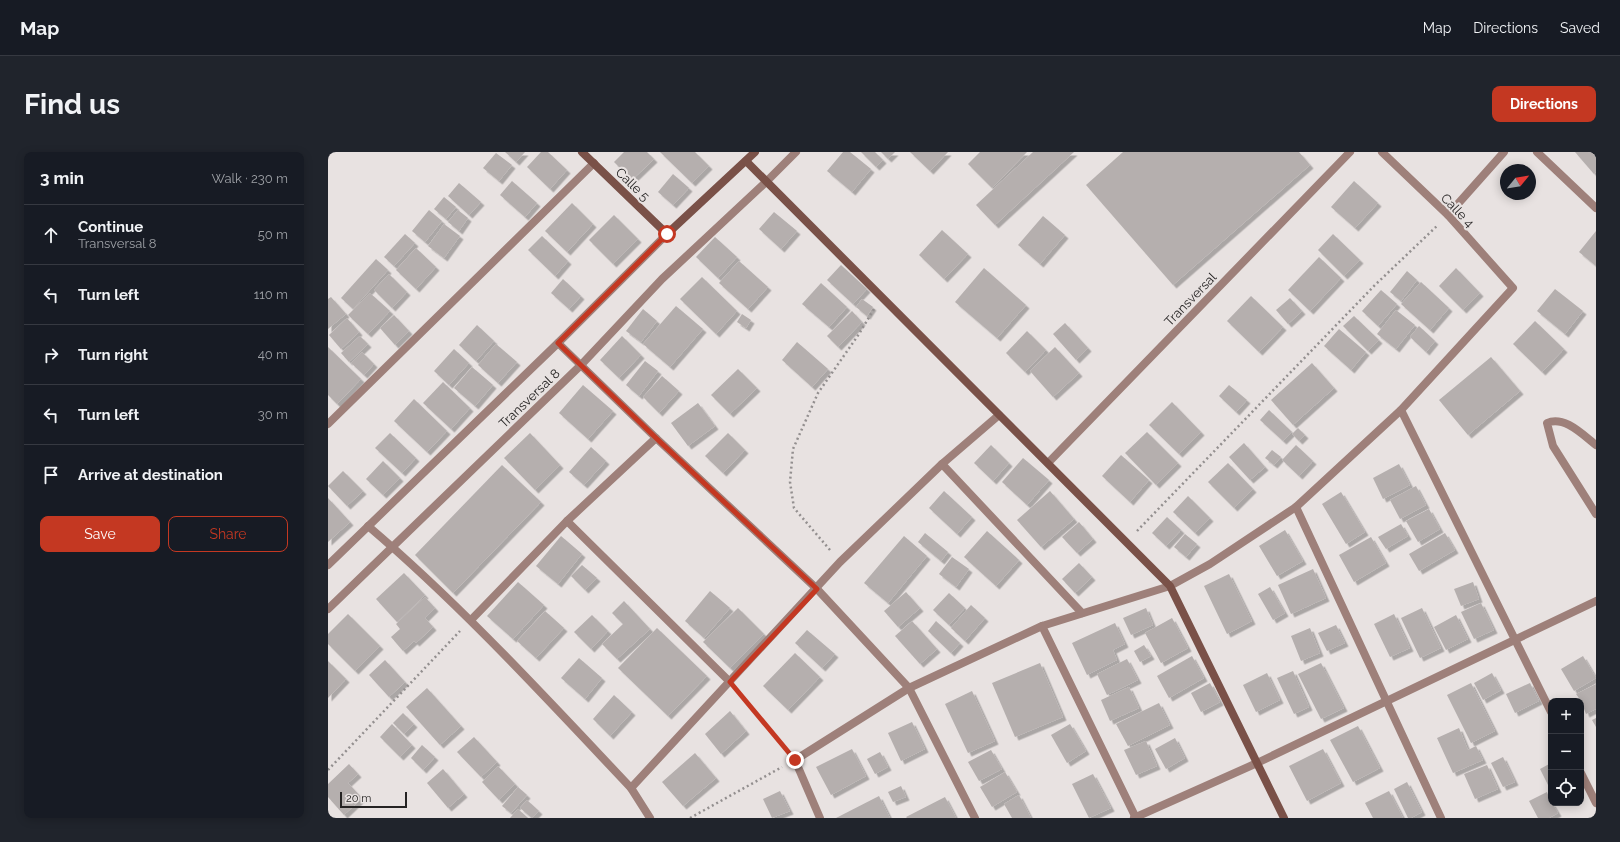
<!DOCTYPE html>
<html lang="en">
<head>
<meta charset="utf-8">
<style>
  :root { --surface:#171b24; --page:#20242c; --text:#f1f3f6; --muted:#9ea1a6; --line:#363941; --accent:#c43822 }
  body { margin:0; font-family:Raleway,sans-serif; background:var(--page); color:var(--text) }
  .controls { position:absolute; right:12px; bottom:12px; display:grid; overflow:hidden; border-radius:8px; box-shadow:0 2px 10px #0003 }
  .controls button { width:36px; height:36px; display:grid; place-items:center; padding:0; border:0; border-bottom:1px solid var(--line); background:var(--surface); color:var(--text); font:20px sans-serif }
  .compass { position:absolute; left:1172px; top:12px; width:36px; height:36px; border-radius:50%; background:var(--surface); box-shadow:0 2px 10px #0003; rotate:60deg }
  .scale { position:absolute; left:12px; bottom:10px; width:67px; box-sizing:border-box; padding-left:4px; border:2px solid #252323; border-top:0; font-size:11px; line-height:14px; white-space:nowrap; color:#252323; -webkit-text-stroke:3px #e8e2e1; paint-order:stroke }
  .stop { position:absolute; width:12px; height:12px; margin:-9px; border:3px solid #c43822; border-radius:50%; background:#fff }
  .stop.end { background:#c43822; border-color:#fff; box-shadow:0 1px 4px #0008 }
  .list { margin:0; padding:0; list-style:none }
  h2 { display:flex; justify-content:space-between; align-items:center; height:52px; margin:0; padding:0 16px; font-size:17px }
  h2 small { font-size:13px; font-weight:400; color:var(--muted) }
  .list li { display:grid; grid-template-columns:26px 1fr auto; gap:12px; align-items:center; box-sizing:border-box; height:60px; padding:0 16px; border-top:1px solid var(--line) }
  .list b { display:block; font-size:15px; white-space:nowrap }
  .list p { margin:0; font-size:13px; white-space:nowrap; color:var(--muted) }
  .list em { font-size:13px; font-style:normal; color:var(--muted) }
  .actions { display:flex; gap:8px; padding:12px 16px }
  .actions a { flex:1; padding:9px 0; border:1px solid var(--accent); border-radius:8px; text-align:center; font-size:14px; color:var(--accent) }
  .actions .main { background:var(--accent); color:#fff }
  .icon { flex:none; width:22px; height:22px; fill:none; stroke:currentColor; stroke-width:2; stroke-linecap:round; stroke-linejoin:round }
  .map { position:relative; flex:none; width:1268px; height:666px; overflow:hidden; border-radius:8px }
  header { display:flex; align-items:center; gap:24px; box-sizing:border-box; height:56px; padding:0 20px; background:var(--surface); border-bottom:1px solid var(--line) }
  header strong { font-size:19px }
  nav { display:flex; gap:22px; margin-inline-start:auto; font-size:14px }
  .intro { display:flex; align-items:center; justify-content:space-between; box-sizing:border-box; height:96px; padding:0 24px }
  h1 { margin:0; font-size:28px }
  .button { padding:10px 18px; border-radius:8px; background:var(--accent); color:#fff; font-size:14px; font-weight:700 }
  main { display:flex; gap:24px; padding:0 24px }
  aside { flex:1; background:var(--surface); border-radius:8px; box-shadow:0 2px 10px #0003 }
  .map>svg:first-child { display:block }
</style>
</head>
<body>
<header>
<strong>Map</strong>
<nav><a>Map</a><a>Directions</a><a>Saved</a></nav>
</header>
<div class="intro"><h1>Find us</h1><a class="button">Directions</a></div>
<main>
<aside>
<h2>3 min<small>Walk · 230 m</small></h2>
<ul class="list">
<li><svg class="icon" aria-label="ahead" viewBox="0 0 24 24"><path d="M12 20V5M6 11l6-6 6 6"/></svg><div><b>Continue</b><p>Transversal 8</p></div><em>50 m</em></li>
<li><svg class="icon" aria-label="left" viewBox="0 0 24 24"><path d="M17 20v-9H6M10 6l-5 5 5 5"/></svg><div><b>Turn left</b></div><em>110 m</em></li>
<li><svg class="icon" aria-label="right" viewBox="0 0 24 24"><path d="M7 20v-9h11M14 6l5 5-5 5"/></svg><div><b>Turn right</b></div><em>40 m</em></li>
<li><svg class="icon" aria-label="left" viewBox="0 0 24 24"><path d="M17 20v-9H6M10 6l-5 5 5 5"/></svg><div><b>Turn left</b></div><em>30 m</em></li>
<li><svg class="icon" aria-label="arrive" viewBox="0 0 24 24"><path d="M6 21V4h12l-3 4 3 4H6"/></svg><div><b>Arrive at destination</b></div></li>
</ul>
<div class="actions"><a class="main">Save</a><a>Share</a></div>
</aside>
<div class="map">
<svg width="1268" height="666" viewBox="0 0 1268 666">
  <defs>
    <filter id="shadow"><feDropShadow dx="3.5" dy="3.5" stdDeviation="0" flood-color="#0004"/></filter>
  </defs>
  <rect width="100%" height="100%" fill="#e8e2e1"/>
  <g fill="#b5afae" filter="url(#shadow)">
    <path d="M177 0H197L188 10Z"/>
    <path d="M213 0H220L239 18 222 37 199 15Z"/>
    <path d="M296 0H319L326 7 304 28 286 10Z"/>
    <path d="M332 0H367L381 14 364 31Z"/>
    <path d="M515 0H522L543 17 524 40 499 19Z"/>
    <path d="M533 0H547L555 8 548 15Z"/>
    <path d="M553 0H567L560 7Z"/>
    <path d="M582 0H620L602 19Z"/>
    <path d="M652 0H699L664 36 640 12Z"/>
    <path d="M705 0H746L667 73 648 53Z"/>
    <path d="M795 0H971L982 13 845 133 758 33Z"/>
    <path d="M1247 0H1268V20L1266 22Z"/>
    <path d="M168 1 184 13 171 29 155 16Z"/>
    <path d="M345 22 361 36 345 53 330 40Z"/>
    <path d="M184 29 209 51 197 65 172 43Z"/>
    <path d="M1026 29 1050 51 1027 76 1003 55Z"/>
    <path d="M131 31 153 50 141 63 120 44Z"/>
    <path d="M116 45 128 55 118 67 106 57Z"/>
    <path d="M244 51 265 72 239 100 217 79Z"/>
    <path d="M101 58 114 69 97 90 84 79Z"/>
    <path d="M130 58 140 66 131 79 120 70Z"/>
    <path d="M446 60 469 79 453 97 431 77Z"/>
    <path d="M286 63 310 87 285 112 261 88Z"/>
    <path d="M715 64 737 83 712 112 690 93Z"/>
    <path d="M116 72 132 84 116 106 100 94Z"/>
    <path d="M614 78 640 102 616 127 591 103Z"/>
    <path d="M1268 79V114L1251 100Z"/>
    <path d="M77 82 87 91 66 114 56 105Z"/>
    <path d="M1005 82 1032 108 1016 124 990 98Z"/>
    <path d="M214 84 240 109 227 124 200 98Z"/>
    <path d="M387 85 409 105 390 126 368 105Z"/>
    <path d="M88 96 108 115 88 137 68 118Z"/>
    <path d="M991 105 1013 126 982 159 960 138Z"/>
    <path d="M48 107 60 118 25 157 13 146Z"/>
    <path d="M411 109 440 135 420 157 391 131Z"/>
    <path d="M513 113 539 137 525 152 499 128Z"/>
    <path d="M656 116 698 153 669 186 627 150Z"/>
    <path d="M1128 116 1152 141 1135 158 1111 134Z"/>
    <path d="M1079 119 1089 128 1073 149 1062 140Z"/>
    <path d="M61 122 79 140 64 156 46 138Z"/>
    <path d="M374 125 409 159 388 182 352 147Z"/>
    <path d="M235 127 253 144 241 157 223 141Z"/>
    <path d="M1093 130 1121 156 1102 178 1073 152Z"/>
    <path d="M493 131 519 155 501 175 474 152Z"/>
    <path d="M1227 137 1255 159 1237 182 1209 159Z"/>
    <path d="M1053 138 1069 152 1050 174 1034 159Z"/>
    <path d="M42 141 62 159 40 182 20 163Z"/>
    <path d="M923 144 955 175 931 200 899 169Z"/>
    <path d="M3 145 18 162 0 177V147Z"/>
    <path d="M962 146 974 159 960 172 948 158Z"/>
    <path d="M534 147 545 155 539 164 528 155Z"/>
    <path d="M348 154 375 177 342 215 315 192Z"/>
    <path d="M315 157 329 169 313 190 298 179Z"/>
    <path d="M1068 158 1087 173 1068 197 1049 182Z"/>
    <path d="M524 159 534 170 510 195 499 184Z"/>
    <path d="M414 162 423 168 418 176 409 170Z"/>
    <path d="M66 163 81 179 67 193 52 176Z"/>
    <path d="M1026 164 1051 188 1040 199 1015 174Z"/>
    <path d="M19 166 31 180 13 197 1 183Z"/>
    <path d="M1207 169 1236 197 1214 220 1185 192Z"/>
    <path d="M737 171 760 196 748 208 725 182Z"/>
    <path d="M149 173 166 189 148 209 131 193Z"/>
    <path d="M1091 174 1107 189 1098 200 1082 185Z"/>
    <path d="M1011 177 1038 200 1023 218 996 194Z"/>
    <path d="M699 179 718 198 697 220 678 201Z"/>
    <path d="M32 184 40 192 21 210 13 201Z"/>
    <path d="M294 184 313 203 291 226 272 208Z"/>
    <path d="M469 190 500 217 484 235 454 208Z"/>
    <path d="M168 192 189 210 170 231 150 213Z"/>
    <path d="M0 195 33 227 9 252 0 243Z"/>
    <path d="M727 195 751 221 725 245 702 219Z"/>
    <path d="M126 197 141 211 121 233 106 219Z"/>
    <path d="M34 200 46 212 36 223 23 211Z"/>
    <path d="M1163 205 1192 239 1140 283 1111 248Z"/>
    <path d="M317 209 330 219 311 244 298 233Z"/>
    <path d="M984 211 1006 236 965 273 943 248Z"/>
    <path d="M144 215 165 233 147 254 126 236Z"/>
    <path d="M410 217 429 236 402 262 383 243Z"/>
    <path d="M334 224 351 239 331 261 315 245Z"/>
    <path d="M115 230 142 256 123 277 95 251Z"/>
    <path d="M255 233 285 259 260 287 231 261Z"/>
    <path d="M901 233 919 248 908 260 891 244Z"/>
    <path d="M86 247 119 279 99 300 66 269Z"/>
    <path d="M844 250 873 280 851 302 821 273Z"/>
    <path d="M370 251 387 274 360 294 343 271Z"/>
    <path d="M941 258 964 280 955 289 932 268Z"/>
    <path d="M970 276 977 283 971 289 964 282Z"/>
    <path d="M819 280 850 311 828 333 797 301Z"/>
    <path d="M62 281 88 306 74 321 47 296Z"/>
    <path d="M202 281 232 313 207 338 176 306Z"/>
    <path d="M400 281 417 298 395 321 377 304Z"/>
    <path d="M916 291 937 315 922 328 901 305Z"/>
    <path d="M663 293 681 311 665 329 646 311Z"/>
    <path d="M968 293 985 309 971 324 954 308Z"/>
    <path d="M263 295 278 309 256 333 241 320Z"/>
    <path d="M944 298 953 305 946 313 937 306Z"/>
    <path d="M793 303 821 328 802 350 774 324Z"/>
    <path d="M695 306 721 328 699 353 674 330Z"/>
    <path d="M55 309 72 326 55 343 38 327Z"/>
    <path d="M900 311 925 337 906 356 880 330Z"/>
    <path d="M1071 312 1082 333 1055 347 1045 326Z"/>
    <path d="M174 313 213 350 125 441 87 403Z"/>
    <path d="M15 319 35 339 19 354 0 334Z"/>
    <path d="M1088 334 1098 353 1072 367 1062 348Z"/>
    <path d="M616 339 644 365 629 382 601 356Z"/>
    <path d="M722 339 746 367 713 395 689 368Z"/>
    <path d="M1013 340 1037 380 1018 392 994 352Z"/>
    <path d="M860 344 882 366 867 381 845 360Z"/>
    <path d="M0 346 22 370 0 390Z"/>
    <path d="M1101 357 1112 377 1090 390 1078 369Z"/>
    <path d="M839 365 853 378 838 394 824 381Z"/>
    <path d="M751 370 765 387 749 401 734 385Z"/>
    <path d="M1073 372 1080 384 1058 397 1050 385Z"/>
    <path d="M957 378 975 409 949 424 931 394Z"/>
    <path d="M659 379 691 408 668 434 636 405Z"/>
    <path d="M597 381 620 400 613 409 590 390Z"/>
    <path d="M1117 381 1127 398 1091 419 1081 402Z"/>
    <path d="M857 382 869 392 858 405 846 395Z"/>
    <path d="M233 384 254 402 230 432 208 414Z"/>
    <path d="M576 384 599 404 560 451 536 431Z"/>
    <path d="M1043 385 1058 411 1026 430 1011 403Z"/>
    <path d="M624 405 641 417 628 435 611 422Z"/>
    <path d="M751 411 764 425 747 441 734 427Z"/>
    <path d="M254 413 269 426 257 438 243 424Z"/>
    <path d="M985 417 998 446 963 462 950 433Z"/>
    <path d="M76 421 97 443 69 470 48 447Z"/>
    <path d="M901 422 924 469 899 482 876 434Z"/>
    <path d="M190 430 216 453 185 487 159 464Z"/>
    <path d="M1145 430 1151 447 1133 454 1126 437Z"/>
    <path d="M942 435 957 461 945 468 930 442Z"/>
    <path d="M382 439 402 456 376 486 357 469Z"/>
    <path d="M578 440 592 456 570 475 556 459Z"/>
    <path d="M621 441 637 456 621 473 605 458Z"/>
    <path d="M97 445 107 456 97 466 105 475 88 491 86 489 75 499 63 485 72 477 68 472Z"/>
    <path d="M296 449 322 477 289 507 274 492 295 472 284 461Z"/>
    <path d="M1153 451 1166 478 1146 487 1133 460Z"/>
    <path d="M643 453 657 466 637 489 623 476Z"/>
    <path d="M410 456 436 482 402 516 375 490Z"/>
    <path d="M818 456 825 473 803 483 795 466Z"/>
    <path d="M1094 456 1113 496 1092 506 1073 466Z"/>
    <path d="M217 459 236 476 208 506 189 489Z"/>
    <path d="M20 462 52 494 27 519 0 492V482Z"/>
    <path d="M1066 462 1082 496 1062 505 1046 472Z"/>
    <path d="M264 463 280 479 263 497 246 480Z"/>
    <path d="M1128 463 1140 487 1118 498 1106 475Z"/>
    <path d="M844 466 860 496 833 511 817 481Z"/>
    <path d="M584 469 609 497 592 512 567 484Z"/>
    <path d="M608 469 632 491 623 501 600 479Z"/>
    <path d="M787 471 797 492 785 498 789 508 759 523 744 491Z"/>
    <path d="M1008 473 1017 491 999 499 990 481Z"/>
    <path d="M329 476 379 524 340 564 290 516Z"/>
    <path d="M982 476 992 501 973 509 963 484Z"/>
    <path d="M479 478 507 502 494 516 467 491Z"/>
    <path d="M816 493 823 504 812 510 806 499Z"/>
    <path d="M467 501 492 525 460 558 435 534Z"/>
    <path d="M864 504 876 526 841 546 829 524Z"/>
    <path d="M1255 504 1268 526 1246 539 1233 517Z"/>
    <path d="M251 506 274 526 257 547 233 526Z"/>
    <path d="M799 507 810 528 779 543 769 522Z"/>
    <path d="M57 508 77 530 61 545 41 523Z"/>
    <path d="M0 509 18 527 0 546Z"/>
    <path d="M712 511 735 565 687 585 664 531Z"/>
    <path d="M993 511 1016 556 993 567 970 522Z"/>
    <path d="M965 519 981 555 966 562 949 526Z"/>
    <path d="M939 521 952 548 928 560 915 533Z"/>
    <path d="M1164 521 1173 538 1155 548 1146 531Z"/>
    <path d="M882 531 892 550 873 560 863 541Z"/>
    <path d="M1143 531 1167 579 1143 591 1119 543Z"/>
    <path d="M1202 531 1211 549 1187 561 1178 542Z"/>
    <path d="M1268 532V557L1258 562 1253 549 1248 542Z"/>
    <path d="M801 535 811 556 782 569 773 548Z"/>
    <path d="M99 536 133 574 112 593 78 555Z"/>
    <path d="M644 539 667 589 640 601 617 552Z"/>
    <path d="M286 543 304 560 282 584 265 567Z"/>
    <path d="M831 551 842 573 800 594 788 572Z"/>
    <path d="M402 559 418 579 393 602 377 582Z"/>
    <path d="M75 561 86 572 76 582 65 571Z"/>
    <path d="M1268 566V575L1264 568Z"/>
    <path d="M584 570 597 597 573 609 560 581Z"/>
    <path d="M64 572 84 593 72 605 52 585Z"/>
    <path d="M742 572 758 599 739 611 723 583Z"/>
    <path d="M1030 574 1052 616 1025 630 1002 588Z"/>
    <path d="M1131 576 1140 598 1148 594 1155 608 1125 621 1109 586Z"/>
    <path d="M146 585 169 610 153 625 129 600Z"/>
    <path d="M847 586 857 606 838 617 827 597Z"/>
    <path d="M818 589 829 614 808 623 796 598Z"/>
    <path d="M94 593 107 605 95 618 83 606Z"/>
    <path d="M524 597 538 624 503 643 488 615Z"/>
    <path d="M995 597 1013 631 979 649 961 614Z"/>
    <path d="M663 598 674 617 651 629 640 610Z"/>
    <path d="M552 600 560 615 547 622 539 607Z"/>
    <path d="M367 601 388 626 355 654 334 630Z"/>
    <path d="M1175 605 1187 630 1175 635 1163 611Z"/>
    <path d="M1223 611V639L1212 617Z"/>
    <path d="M21 612 30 622 20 631 34 646 16 663 0 645V632Z"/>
    <path d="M1159 613 1170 637 1147 647 1136 622Z"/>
    <path d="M170 614 187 632 171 648 154 630Z"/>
    <path d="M115 617 136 642 120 656 99 631Z"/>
    <path d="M677 620 689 640 664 655 652 635Z"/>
    <path d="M765 622 783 656 761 666 744 632Z"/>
    <path d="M1079 630 1094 660 1083 666H1080L1066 637Z"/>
    <path d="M573 634 578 645 565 650 560 640Z"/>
    <path d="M190 635 199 643 183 661 174 654Z"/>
    <path d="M452 639 462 659 444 666 435 647Z"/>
    <path d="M1061 639 1075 666H1045L1037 651Z"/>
    <path d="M1219 640 1223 651H1224L1230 661 1221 666H1210L1201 649Z"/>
    <path d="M691 643 703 666H684L676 652Z"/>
    <path d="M551 644 562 666H508Z"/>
    <path d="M617 645 628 666H579L578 665Z"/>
    <path d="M199 648 211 659 204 666 192 656Z"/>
    <path d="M190 657 200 666H182Z"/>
  </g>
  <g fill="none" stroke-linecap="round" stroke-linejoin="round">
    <g stroke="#938f8f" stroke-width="2.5" stroke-dasharray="2 3" stroke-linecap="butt">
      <path d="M809 379 1047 133 1110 73"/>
      <path d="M502 398 466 356 462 330 465 297 490 241 531 182 546 157"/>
      <path d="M412 542 457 597"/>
      <path d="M0 618 132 479"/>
      <path d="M362 666 454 615"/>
    </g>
    <g stroke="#9e807a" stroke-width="8">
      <path d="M1209 0 1268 56"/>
      <path d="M1120 63 1176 0"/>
      <path d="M230 191 328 286 489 437 581 536 647 666"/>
      <path d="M1073 258 1223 560"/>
      <path d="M0 272 266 11"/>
      <path d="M1268 293C1255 283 1236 263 1219 271L1225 294 1268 362"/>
      <path d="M720 311 1022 0"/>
      <path d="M614 312 754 461"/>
      <path d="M968 355 1113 666"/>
      <path d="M239 369 402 530"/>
      <path d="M40 374C134 454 218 546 303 636L322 666"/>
      <path d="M0 413 230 191 339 82"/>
      <path d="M0 457 253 213 334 127 438 30 468 0"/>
      <path d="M143 468 239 369 328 286"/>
      <path d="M714 474 808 666"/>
      <path d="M1253 621 1268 651"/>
      <path d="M303 636 512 410 614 312 671 263"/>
      <path d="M492 666 467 608 581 536 714 474 842 434 882 412 968 355 1073 258 1185 136 1120 63 1054 0"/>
      <path d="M806 666 929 611 1268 449"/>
    </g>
    <g stroke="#7a5148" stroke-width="8">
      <path d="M254 0 339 82 427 0"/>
      <path d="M418 9 842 434 956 666"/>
    </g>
  </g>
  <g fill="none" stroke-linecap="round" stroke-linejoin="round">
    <path stroke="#c43822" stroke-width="5" d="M339 82 230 191 328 286 489 437 402 530 467 608"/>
  </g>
  <g text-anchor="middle" stroke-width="4" stroke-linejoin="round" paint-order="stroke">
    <g font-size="13" fill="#252323" stroke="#e8e2e1">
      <text transform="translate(305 32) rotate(44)" y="5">Calle 5</text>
      <text transform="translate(1130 58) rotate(46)" y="5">Calle 4</text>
      <text transform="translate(862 147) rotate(-46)" y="5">Transversal</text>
      <text transform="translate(201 246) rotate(-44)" y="5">Transversal 8</text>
    </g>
  </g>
</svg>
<div class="controls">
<button>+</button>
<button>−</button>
<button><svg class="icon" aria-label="locate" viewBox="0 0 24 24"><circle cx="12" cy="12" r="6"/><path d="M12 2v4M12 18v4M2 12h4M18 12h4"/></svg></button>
</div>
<svg class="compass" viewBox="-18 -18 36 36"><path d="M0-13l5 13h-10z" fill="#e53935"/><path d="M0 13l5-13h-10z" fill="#9ea1a6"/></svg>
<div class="scale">20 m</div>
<div class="stop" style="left:339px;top:82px"></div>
<div class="stop end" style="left:467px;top:608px"></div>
</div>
</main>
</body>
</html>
